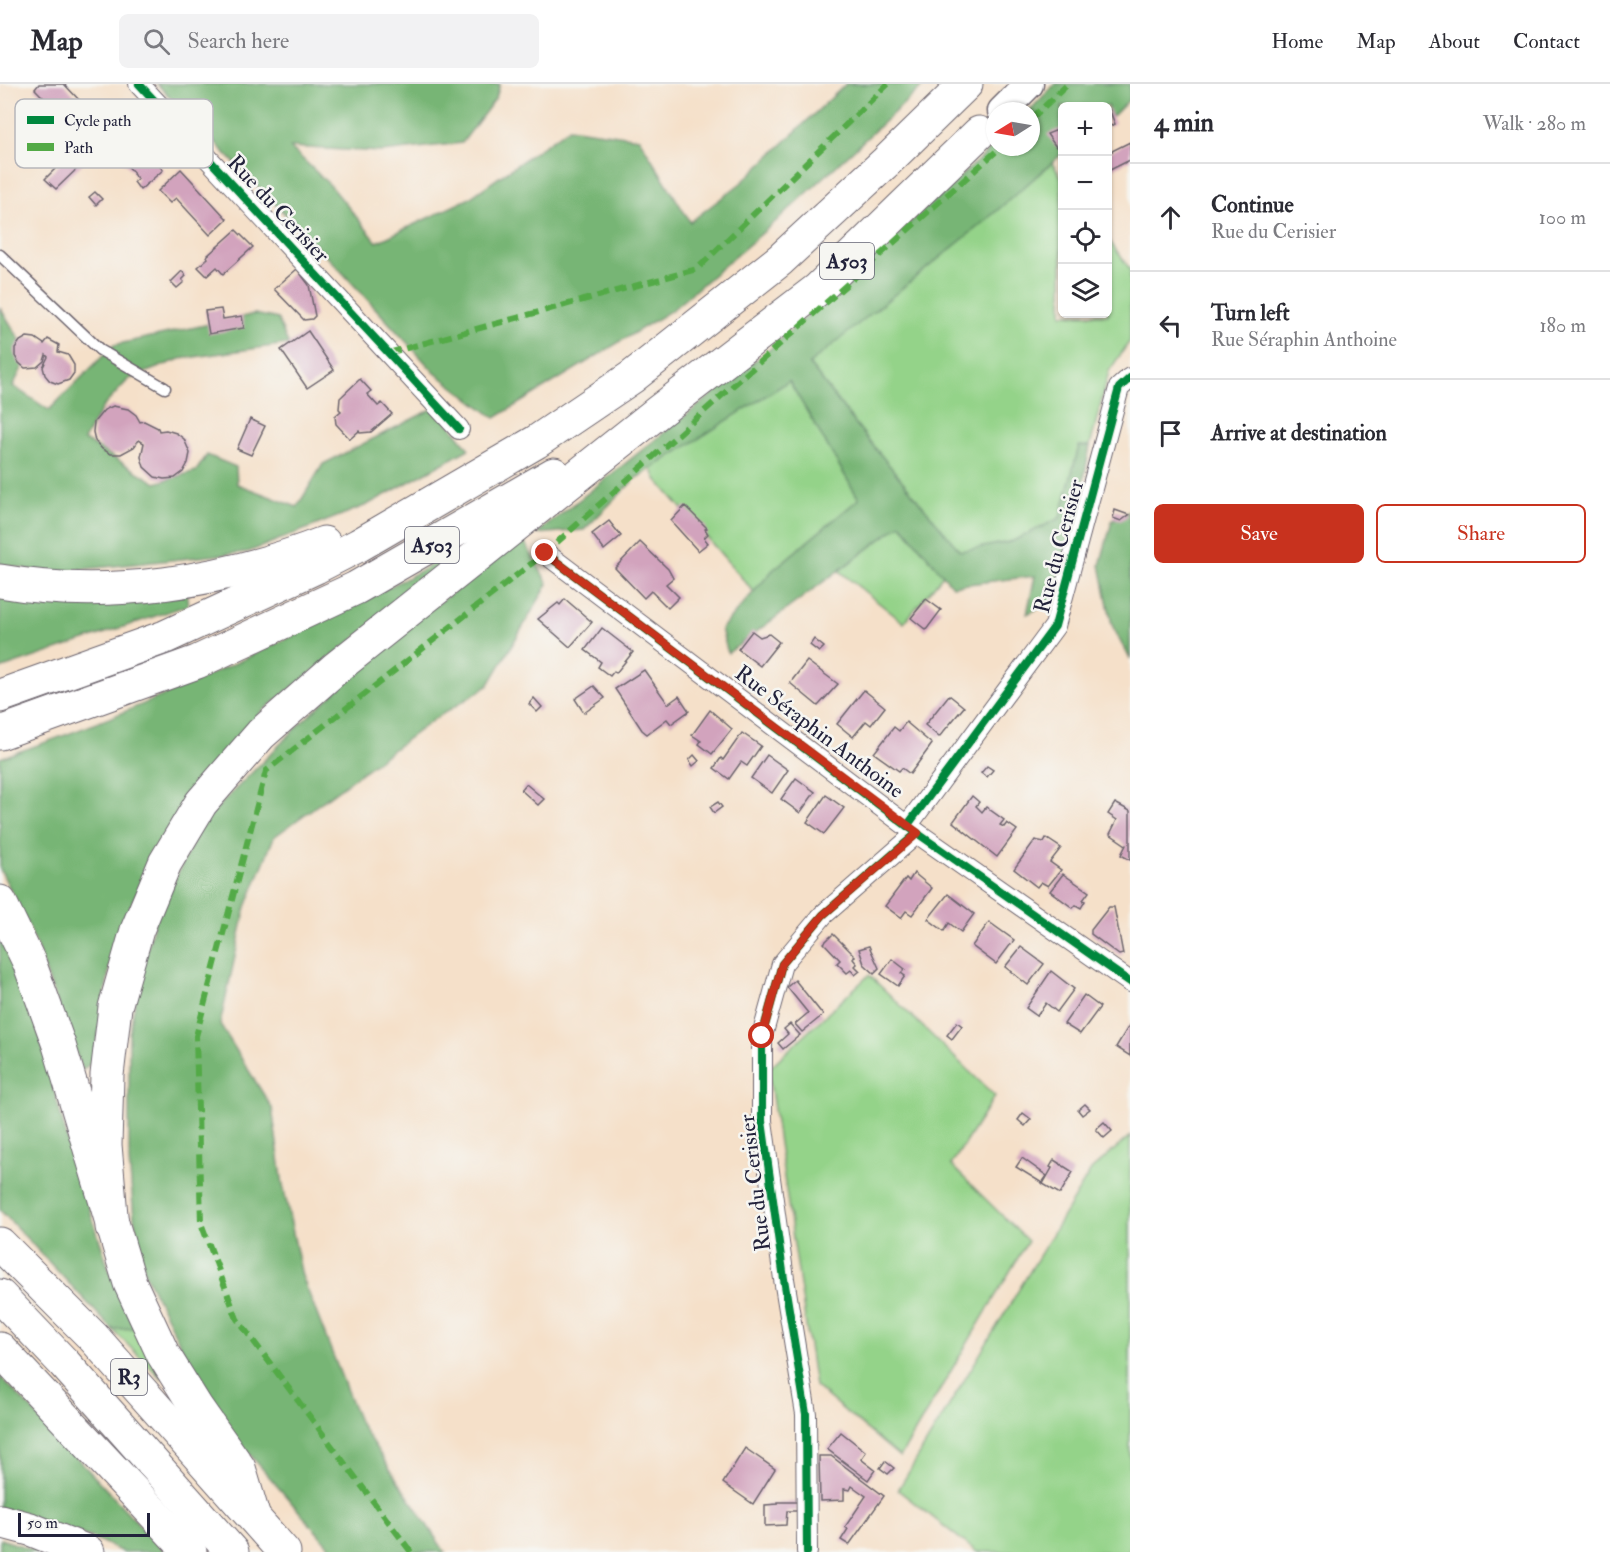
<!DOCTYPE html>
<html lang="en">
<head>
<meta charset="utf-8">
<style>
  :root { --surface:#fff; --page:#f2f2f3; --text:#2b2b33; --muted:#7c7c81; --line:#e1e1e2; --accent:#c8321e }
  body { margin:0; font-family:"IM FELL Double Pica",serif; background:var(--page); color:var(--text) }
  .controls { position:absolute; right:18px; top:18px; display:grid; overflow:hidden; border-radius:9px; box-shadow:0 2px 4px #0004 }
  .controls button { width:54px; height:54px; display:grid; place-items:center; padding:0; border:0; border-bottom:2px solid var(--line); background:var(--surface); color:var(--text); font:30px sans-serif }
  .compass { position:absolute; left:986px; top:18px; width:54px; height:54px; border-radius:50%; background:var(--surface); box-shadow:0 2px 4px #0004; rotate:259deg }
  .scale { position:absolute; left:18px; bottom:15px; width:132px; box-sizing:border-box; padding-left:6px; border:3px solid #22223b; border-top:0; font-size:16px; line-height:21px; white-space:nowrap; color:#22223b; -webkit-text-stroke:4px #f6f6f2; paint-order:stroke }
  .stop { position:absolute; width:18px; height:18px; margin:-14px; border:4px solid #c8321e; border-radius:50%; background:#fff }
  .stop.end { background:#c8321e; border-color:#fff; box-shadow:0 2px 6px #0008 }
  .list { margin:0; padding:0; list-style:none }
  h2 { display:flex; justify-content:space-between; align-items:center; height:78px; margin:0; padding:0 24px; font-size:26px }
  h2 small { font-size:20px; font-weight:400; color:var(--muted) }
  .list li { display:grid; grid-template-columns:39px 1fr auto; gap:18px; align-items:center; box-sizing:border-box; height:108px; padding:0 24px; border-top:2px solid var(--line) }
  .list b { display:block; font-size:22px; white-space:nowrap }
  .list p { margin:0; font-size:20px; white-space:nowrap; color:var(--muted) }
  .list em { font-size:20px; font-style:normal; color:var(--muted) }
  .actions { display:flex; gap:12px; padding:18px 24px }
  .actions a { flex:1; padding:14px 0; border:2px solid var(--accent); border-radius:9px; text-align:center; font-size:21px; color:var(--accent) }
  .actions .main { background:var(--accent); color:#fff }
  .icon { flex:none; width:33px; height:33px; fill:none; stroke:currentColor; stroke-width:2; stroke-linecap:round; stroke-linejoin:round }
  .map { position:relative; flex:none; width:1130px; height:1468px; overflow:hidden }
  header { display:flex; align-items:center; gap:36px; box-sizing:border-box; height:84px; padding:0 30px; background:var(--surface); border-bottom:2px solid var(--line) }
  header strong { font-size:28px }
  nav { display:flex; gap:33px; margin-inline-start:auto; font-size:21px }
  .search { width:420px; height:54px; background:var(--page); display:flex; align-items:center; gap:15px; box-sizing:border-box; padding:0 21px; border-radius:9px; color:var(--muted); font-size:22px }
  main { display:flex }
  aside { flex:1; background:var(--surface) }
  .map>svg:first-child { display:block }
</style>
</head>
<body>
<header>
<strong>Map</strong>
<div class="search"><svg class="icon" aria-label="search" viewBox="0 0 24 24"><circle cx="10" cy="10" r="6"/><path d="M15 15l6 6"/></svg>Search here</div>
<nav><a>Home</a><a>Map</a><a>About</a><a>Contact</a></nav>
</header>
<main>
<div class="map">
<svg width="1130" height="1468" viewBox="0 0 1130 1468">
  <rect width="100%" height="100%" fill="#f6f6f2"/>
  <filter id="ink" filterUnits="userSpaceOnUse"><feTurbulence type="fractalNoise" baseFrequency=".0167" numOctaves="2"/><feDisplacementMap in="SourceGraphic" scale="12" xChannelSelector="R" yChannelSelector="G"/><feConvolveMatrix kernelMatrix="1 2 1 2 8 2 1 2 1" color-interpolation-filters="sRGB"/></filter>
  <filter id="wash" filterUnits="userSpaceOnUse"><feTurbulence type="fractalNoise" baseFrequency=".008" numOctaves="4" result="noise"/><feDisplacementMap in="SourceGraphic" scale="24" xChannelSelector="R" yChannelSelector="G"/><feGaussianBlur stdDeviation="1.35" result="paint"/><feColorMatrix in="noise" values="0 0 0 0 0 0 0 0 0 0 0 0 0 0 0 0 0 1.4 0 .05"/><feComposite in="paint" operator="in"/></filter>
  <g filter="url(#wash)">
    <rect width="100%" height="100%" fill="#f5e0c9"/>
    <g fill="#94d389" stroke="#5b7a62" stroke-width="1.5">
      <path d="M1052 79 1062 94V230H1108V155L1130 185V257L1109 287 1090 362 1079 363 1060 434 1013 457 960 468 866 353 809 280Z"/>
      <path d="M789 296 859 415 773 486 754 508 656 395 651 384Z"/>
      <path d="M901 440 943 491 904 539 839 487Z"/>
      <path d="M869 891 995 1012 951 1081 1028 1157 900 1373 815 1302 768 985Z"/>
      <path d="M1130 1052V1468H977L898 1406 1091 1086Z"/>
      <path d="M136 1244 162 1295 112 1245Z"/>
    </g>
    <g fill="#77b575" stroke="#4c6c58" stroke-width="1.5">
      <path d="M157 0H500L496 14 462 59 382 68 290 63 331 102 377 158 468 115 569 44 639 54 690 138 741 99 846 0H925L781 133 672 226 495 334 435 289 340 186Z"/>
      <path d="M1055 0H1130V15L1114 31 1108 35V22H1062V70L985 137 809 280 866 353 960 467 1011 458 1060 434 1079 362H1090L1079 420 1052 518 1027 530 1035 492 952 502 901 440 728 569 721 545 773 486 859 415 789 297 635 395 584 446 536 450 771 264 995 61V63H1031V27H1029Z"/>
      <path d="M0 224 29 270 13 302 49 326 114 261 255 230 278 235 288 260 180 275 129 295 102 324 84 356 156 399 196 387 207 371 236 383 237 400 297 423 323 380 436 323 469 365 367 421 248 468 47 489 0 480Z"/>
      <path d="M1130 427V575L1112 541 1100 481 1112 437Z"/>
      <path d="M482 455 261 628 133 816 111 876 93 978 82 986 30 845 0 785V674C168 619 326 536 482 455Z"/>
      <path d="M523 455 548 500 488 602 436 634 274 753 246 823 220 940 272 1024 283 1101 302 1192 360 1340 445 1468H334L228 1345 189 1278 145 1190 134 1134 129 1077V950L140 893 155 836 203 738 303 637 408 542Z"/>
      <path d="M186 507 188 521 0 585V508Z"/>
      <path d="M0 853 37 942 69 1062 109 1185 136 1244 112 1245 0 1126Z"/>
      <path d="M0 1292 165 1468H122L96 1455 0 1424Z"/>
      <path d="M0 1455 41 1468H0Z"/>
    </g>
    <g id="blocks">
      <g fill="#d2a3bd">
        <path d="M39 0H64L99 37 82 53 35 5Z"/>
        <path d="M1109 25 1115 40 1108 43V26Z"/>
        <path d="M117 36 163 86 140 106 134 98 138 95 133 90 134 89 123 77 122 78 100 52Z"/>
        <path d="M1062 44V61L1056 63 1047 50Z"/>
        <path d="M1130 58V76L1108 87V69Z"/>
        <path d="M73 67 84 78 56 105 45 95Z"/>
        <path d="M181 85 227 135 210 151 176 114 170 119 158 107Z"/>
        <path d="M95 108 102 115 96 121 89 113Z"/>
        <path d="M236 146 253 163 223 190 217 183 207 192 198 183 208 174 207 172Z"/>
        <path d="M297 185 309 201 315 232 312 235 304 236 274 205Z"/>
        <path d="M182 187 186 192 182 196 184 198 177 204 171 198Z"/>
        <path d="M221 225 223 235 242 232 244 244 209 250 205 227Z"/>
        <path d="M308 247 334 286 307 304 281 266Z"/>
        <path d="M27 253 35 254 44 260 48 255 59 261 58 268 68 271 74 281V289L69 296 58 300 50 297 45 291 43 283 48 273 46 271 44 277 37 283 25 284 19 279 15 272V264L20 257Z"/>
        <path d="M360 295 371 307 367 310 378 322 382 319 392 330 371 348 360 349 359 347 350 355 336 340 335 332 341 327 339 325 340 314Z"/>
        <path d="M113 322 128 325 136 331 140 338 144 337 158 344 159 347 166 346 176 349 184 355 190 369 188 379 183 388 175 394 164 395 155 393 144 383 141 373 144 359 139 356 134 363 121 370H111L102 365 95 357 93 348 94 338 104 326Z"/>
        <path d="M250 335 265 342 251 371 237 365Z"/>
        <path d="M685 422 707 444 705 445 708 450 704 454 708 459 698 467 671 437Z"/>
        <path d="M1115 426 1129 431 1121 437 1113 434Z"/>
        <path d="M609 437 621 452 604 466 592 450Z"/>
        <path d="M640 458 668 485 673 494 666 500 679 513 668 524 651 507 644 514 615 484Z"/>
        <path d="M565 515 592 538 570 563 538 535 558 519 560 521Z"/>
        <path d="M926 515 941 526 926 546 911 534Z"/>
        <path d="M602 544 633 568 616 589 614 587 610 592 598 583 601 578 585 566Z"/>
        <path d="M752 547 760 553 769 550 779 558 760 582 738 565Z"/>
        <path d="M814 555 824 563 819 568 810 561Z"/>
        <path d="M807 577 838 600 818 622 790 599Z"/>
        <path d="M644 586 668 620 679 612 689 627 671 640 667 635 647 650 642 646 615 605Z"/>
        <path d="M594 602 605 614 584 629 575 615Z"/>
        <path d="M864 606 885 623 871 641 866 637 853 653 837 640Z"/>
        <path d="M949 611 964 623 939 653 925 641Z"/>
        <path d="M534 614 542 623 537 628 529 620Z"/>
        <path d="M710 626 732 645 712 670 699 660 701 657 692 651Z"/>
        <path d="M906 638 932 660 910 690 902 684 899 687 874 669 894 643 899 647Z"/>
        <path d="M742 649 761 662 747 682 741 678 729 695 714 684 721 674 723 676Z"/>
        <path d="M694 671 699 677 693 682 689 676Z"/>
        <path d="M767 671 788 686 772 709 751 694Z"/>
        <path d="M987 682 993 686 987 693 981 689Z"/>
        <path d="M796 694 815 708 800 729 781 715Z"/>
        <path d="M526 700 544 715 538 721 521 706Z"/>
        <path d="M826 711 844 724 824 750 807 738Z"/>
        <path d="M972 712 979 718 976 722 982 728 986 723 1004 736 1000 741 1004 743 1007 739 1017 746 997 773 953 738Z"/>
        <path d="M718 718 722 723 714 729 710 723Z"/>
        <path d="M1115 719 1130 727V776L1121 771 1126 761 1110 750 1117 736 1108 730Z"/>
        <path d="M1046 754 1061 764 1050 778 1061 786 1048 802 1041 798 1037 803 1014 785 1035 756 1044 758Z"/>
        <path d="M914 789 932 804 912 831 906 827 901 834 885 822 906 794 909 797Z"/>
        <path d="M1063 790 1089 808 1083 816 1085 817 1081 824 1076 821 1073 824 1050 807Z"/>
        <path d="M948 810 974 830 961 848 949 839 944 847 928 835Z"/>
        <path d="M1109 823H1114L1123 870 1119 871 1091 850V846Z"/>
        <path d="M989 838 1014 856 996 880 972 862Z"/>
        <path d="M833 850 855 872 853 875 857 880 855 882 860 887 855 891 851 886 847 889 837 879 840 876 824 859Z"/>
        <path d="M869 862 879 884 874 889 864 880 859 865Z"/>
        <path d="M1021 863 1044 880 1028 901 1005 883Z"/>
        <path d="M892 875 905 885 901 889 905 892 898 902 881 890Z"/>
        <path d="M1051 887 1074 905 1057 928 1046 919 1037 932 1026 924Z"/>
        <path d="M795 896 823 931 802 948 795 940 808 929 787 903Z"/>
        <path d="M1084 911 1100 923 1080 950 1064 940Z"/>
        <path d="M957 938 962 942 952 955 947 951Z"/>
        <path d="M790 940 800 951 783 965 778 959 788 950 784 945Z"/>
        <path d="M1130 940V972L1116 963Z"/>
        <path d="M1085 1020 1090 1025 1082 1031 1078 1026Z"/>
        <path d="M1023 1029 1031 1035 1025 1042 1018 1036Z"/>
        <path d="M1104 1038 1112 1047 1104 1054 1096 1045Z"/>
        <path d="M1022 1074 1047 1092 1042 1099 1016 1083Z"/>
        <path d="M1054 1076 1073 1088 1060 1110 1043 1100 1052 1084 1050 1083Z"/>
        <path d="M841 1348 866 1368 861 1375 875 1386 868 1396 827 1365Z"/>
        <path d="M745 1364 775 1385 753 1420 723 1399Z"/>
        <path d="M819 1372H831L884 1412 849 1461 841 1456 848 1445 845 1443 866 1412 852 1402 850 1406 844 1405V1416L820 1417Z"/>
        <path d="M885 1377 894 1384 888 1390 880 1384Z"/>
        <path d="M778 1418H797V1427H787L786 1441 765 1442V1421L778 1420Z"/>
      </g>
    </g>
  </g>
  <g filter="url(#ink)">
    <use href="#blocks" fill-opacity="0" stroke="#6c646d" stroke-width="1.5"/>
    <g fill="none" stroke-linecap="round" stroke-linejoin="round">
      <g stroke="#6c646d" stroke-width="13">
        <path id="lane" d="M0 171 100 266 165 304"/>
      </g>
      <g stroke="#6c646d" stroke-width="22">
        <g id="street">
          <path d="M139 0 459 345"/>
          <path d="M545 469 907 742 1130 898"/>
          <path d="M907 742 1055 542 1119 304 1130 294"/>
          <path d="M807 1468 806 1330 784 1195 762 1037V952L782 880 823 831 917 749"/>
        </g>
      </g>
      <g stroke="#6c646d" stroke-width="31">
        <path id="secondary" d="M1002 27 1029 0"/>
      </g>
      <g stroke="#6c646d" stroke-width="35">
        <g id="highway">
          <path d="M0 497C108 516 223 498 324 459"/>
          <path d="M0 612 165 553 316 483 359 461 536 358 632 293 780 176 886 78 966 0"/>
          <path d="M0 649 197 578 356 504 554 390"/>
          <path d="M0 818 29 878 59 961 130 1199 163 1270 196 1323 239 1384 253 1431"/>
          <path d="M112 1143 105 1061 107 991 115 923 137 846 165 779 201 719 261 650 336 584 658 328 818 205 979 49"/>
          <path d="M0 1160 94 1254 284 1468"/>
          <path d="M0 1212 64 1279 232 1468"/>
          <path d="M0 1265 190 1468"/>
          <path d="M0 1437 30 1445 88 1468"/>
        </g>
      </g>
      <use href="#lane" stroke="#fff" stroke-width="10"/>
      <use href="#street" stroke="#fff" stroke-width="20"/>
      <use href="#secondary" stroke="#fff" stroke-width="28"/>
      <use href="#highway" stroke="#fff" stroke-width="33"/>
      <g stroke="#53aa46" stroke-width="6" stroke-dasharray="12 6" stroke-linecap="butt">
        <path d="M1031 35 1068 0"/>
        <path d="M388 269 697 185 888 0"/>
        <path d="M411 1468 237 1235 201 1139 196 952 266 687 545 469 1001 63"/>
      </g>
      <g stroke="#f6f6f2" stroke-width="11">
        <g id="cycleway">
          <path d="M139 0 459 345"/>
          <path d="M545 469 907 742 1130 898"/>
          <path d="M907 742 1055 542 1119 304 1130 294"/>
          <path d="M807 1468 806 1330 784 1195 762 1037V952L782 880 823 831 917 749"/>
        </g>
      </g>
      <use href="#cycleway" stroke="#00873e" stroke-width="8"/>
    </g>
  </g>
  <g fill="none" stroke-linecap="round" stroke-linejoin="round" filter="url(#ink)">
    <path stroke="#c8321e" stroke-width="8" d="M545 469 918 749 823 831 782 880 762 952"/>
  </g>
  <g text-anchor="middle" stroke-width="5" stroke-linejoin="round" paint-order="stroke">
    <g fill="#f6f6f2" stroke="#626272" stroke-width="1.5">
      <rect x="820" y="159" width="54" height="36" rx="4.5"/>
      <rect x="405" y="443" width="54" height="36" rx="4.5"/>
      <rect x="111" y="1275" width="36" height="36" rx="4.5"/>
    </g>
    <g font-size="21" font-weight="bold" fill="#22223b">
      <text x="847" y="184">A503</text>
      <text x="432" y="468">A503</text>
      <text x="129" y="1300">R3</text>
    </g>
    <g font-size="22" fill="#22223b" stroke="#f6f6f2">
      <text transform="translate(279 124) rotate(47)" y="8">Rue du Cerisier</text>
      <text transform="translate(1058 462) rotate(-75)" y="8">Rue du Cerisier</text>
      <text transform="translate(820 647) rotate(37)" y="8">Rue Séraphin Anthoine</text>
      <text transform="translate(754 1099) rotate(-97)" y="8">Rue du Cerisier</text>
    </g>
  </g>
  <rect x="15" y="15" width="198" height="69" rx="9" fill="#f6f6f2" stroke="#b6b6bb" stroke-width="1.5"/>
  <rect x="27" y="32" width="27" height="8" fill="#00873e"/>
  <rect x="27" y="59" width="27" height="8" fill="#53aa46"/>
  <g font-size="16" fill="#22223b">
    <text x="64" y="42">Cycle path</text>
    <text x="64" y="69">Path</text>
  </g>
</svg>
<div class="controls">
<button>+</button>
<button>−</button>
<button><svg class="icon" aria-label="locate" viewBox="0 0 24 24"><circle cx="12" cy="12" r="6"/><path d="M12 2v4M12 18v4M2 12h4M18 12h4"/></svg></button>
<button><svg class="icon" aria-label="layers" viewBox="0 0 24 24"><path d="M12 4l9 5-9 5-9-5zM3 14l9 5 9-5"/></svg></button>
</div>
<svg class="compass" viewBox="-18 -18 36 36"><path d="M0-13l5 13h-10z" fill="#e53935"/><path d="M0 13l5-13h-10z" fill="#7c7c81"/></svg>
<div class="scale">50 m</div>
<div class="stop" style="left:762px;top:952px"></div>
<div class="stop end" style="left:545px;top:469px"></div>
</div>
<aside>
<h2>4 min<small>Walk · 280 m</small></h2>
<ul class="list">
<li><svg class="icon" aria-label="ahead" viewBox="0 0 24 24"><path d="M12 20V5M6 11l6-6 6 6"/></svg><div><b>Continue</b><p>Rue du Cerisier</p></div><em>100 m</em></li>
<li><svg class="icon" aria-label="left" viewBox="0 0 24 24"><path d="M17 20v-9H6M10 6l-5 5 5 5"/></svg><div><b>Turn left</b><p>Rue Séraphin Anthoine</p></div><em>180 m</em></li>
<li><svg class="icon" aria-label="arrive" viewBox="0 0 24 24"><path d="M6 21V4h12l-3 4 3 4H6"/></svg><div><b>Arrive at destination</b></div></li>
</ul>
<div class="actions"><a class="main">Save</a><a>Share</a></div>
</aside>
</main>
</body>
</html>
